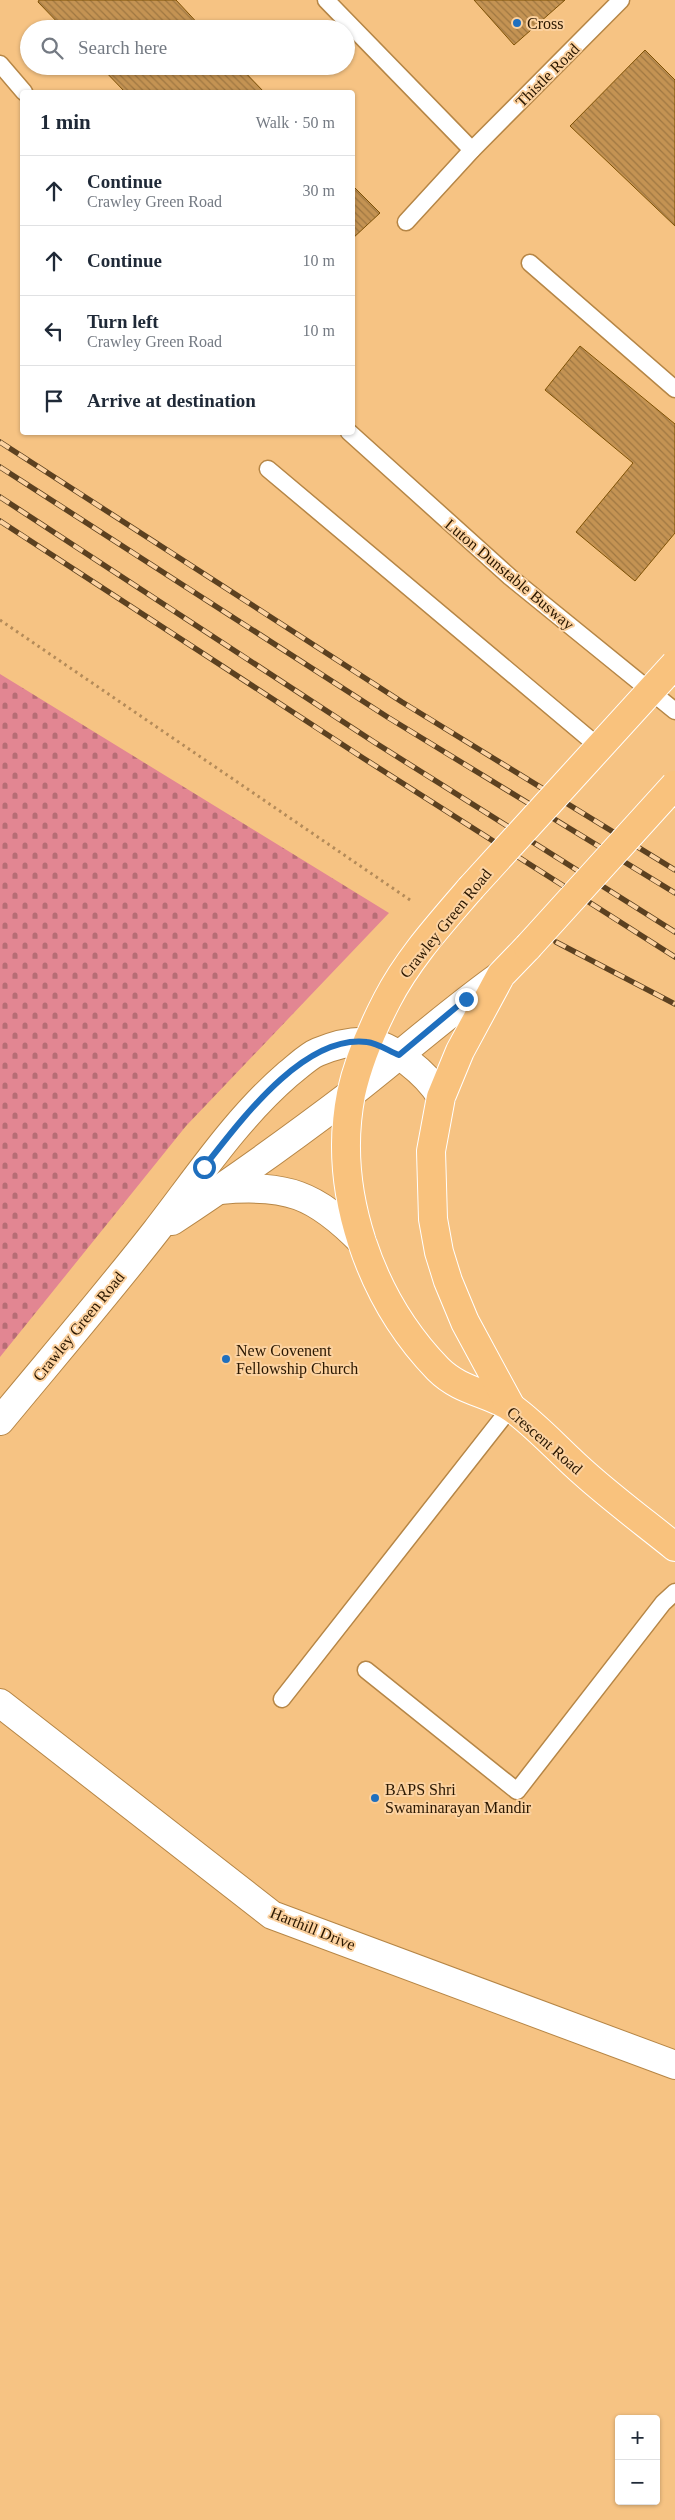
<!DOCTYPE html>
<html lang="en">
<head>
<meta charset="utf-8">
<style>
  :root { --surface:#fff; --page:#f2f2f3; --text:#1f2937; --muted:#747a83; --line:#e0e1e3 }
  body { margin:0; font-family:Georgia,serif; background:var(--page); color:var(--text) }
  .controls { position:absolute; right:15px; bottom:15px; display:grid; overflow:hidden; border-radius:5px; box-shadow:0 1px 4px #0004 }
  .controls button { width:45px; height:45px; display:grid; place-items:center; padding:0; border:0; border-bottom:1px solid var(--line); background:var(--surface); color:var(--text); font:25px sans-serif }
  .stop { position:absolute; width:15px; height:15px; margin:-11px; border:4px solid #1f6fbe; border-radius:50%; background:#fff }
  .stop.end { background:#1f6fbe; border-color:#fff; box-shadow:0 1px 5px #0008 }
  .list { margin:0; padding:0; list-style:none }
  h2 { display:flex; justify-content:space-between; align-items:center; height:65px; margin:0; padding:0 20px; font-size:21px }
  h2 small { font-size:16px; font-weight:400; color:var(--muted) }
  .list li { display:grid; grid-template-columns:32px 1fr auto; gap:15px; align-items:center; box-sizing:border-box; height:70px; padding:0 20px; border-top:1px solid var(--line) }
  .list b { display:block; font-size:19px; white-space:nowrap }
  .list p { margin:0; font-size:16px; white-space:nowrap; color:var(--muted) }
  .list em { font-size:16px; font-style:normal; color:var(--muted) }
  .icon { flex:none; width:28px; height:28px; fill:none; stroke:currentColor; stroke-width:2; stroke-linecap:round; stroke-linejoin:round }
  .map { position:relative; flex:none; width:675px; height:2520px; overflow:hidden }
  .search { position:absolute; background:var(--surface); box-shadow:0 1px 4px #0004; left:20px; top:20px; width:335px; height:55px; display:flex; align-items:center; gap:12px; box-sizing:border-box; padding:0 18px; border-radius:28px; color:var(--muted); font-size:19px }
  .panel { position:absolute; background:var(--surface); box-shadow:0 1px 4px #0004; left:20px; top:90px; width:335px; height:345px; border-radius:5px }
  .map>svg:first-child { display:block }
</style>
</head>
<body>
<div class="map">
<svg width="675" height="2520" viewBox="0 0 675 2520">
  <defs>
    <pattern id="cemetery-stones" width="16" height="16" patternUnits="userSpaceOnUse" patternTransform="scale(1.25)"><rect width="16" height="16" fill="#e28692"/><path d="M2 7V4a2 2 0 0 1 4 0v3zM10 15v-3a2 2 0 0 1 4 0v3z" fill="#b76d75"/></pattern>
    <pattern id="building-back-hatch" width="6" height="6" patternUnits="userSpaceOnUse" patternTransform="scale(1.25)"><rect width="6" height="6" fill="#c49353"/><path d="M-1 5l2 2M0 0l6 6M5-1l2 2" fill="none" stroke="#9f7742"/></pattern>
  </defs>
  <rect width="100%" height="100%" fill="#f6c383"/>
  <path fill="url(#cemetery-stones)" d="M0 674 389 913 186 1126 0 1357Z"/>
  <g fill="url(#building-back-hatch)" stroke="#7f5206">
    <path d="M39 0H176L203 29H64L38 2Z"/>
    <path d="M474 0H565L514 45Z"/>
    <path d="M645 50 675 80V226L570 126Z"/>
    <path d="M100 66H239L264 92H125Z"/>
    <path d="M352 185 380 213 352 239Z"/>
    <path d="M580 346 675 424V533L635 581 576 532 633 463 545 390Z"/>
  </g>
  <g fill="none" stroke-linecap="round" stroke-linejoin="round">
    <g stroke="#b68646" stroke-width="19">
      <g id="lane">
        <path d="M326 0 472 150"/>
        <path d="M0 64 24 92"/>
        <path d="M406 222 472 150 621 0"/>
        <path d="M530 263 675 389"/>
        <path d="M349 432 510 577 675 711"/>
        <path d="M268 469 599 747"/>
        <path d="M366 1670 517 1791 663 1603 675 1592"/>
        <path d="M282 1699 511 1407"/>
      </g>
    </g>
    <g stroke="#b68646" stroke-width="30">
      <path id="street" d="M0 1703 272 1915 675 2065"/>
    </g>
    <g stroke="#b68646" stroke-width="30">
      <g id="secondary">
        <path d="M220 1190C287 1184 315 1194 362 1242"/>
        <path d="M172 1221C233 1181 294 1137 352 1093 402 1054 449 1012 501 975"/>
        <path d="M0 1421C52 1358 106 1295 156 1231 198 1177 236 1119 288 1074 297 1067 308 1056 318 1052 333 1046 351 1041 366 1042 392 1044 428 1075 441 1097"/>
      </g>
    </g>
    <g stroke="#fff" stroke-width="30">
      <g id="highway">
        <path d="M470 889C440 924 408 959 387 1000 372 1029 358 1062 351 1094 332 1191 370 1299 438 1369 461 1392 488 1392 512 1408 536 1425 561 1453 584 1473 613 1499 644 1522 675 1547"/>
        <path d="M511 1407 465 1322 448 1281 439 1252 433 1219 431 1151 441 1097 460 1051 501 975 528 947"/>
      </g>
    </g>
    <path stroke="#b48b59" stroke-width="3" stroke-dasharray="2.5 4" stroke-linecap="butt" d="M0 620 413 902"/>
    <use href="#lane" stroke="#fff" stroke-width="16"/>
    <use href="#street" stroke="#fff" stroke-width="28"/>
    <use href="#secondary" stroke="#fff" stroke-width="28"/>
    <use href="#highway" stroke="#f9c27d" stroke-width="28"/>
    <g stroke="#5c4120" stroke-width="5.5">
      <g id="rail">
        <path d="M0 442 402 702 675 870"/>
        <path d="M0 467 389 718 675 893"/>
        <path d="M0 497 374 742 675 932"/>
        <path d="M0 521 363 758 675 957"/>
        <path d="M556 942 675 1004"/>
      </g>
    </g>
    <use href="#rail" stroke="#fcd2a0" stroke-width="4" stroke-dasharray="11" stroke-linecap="butt"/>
    <g stroke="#fff" stroke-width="30" stroke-linecap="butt">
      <g id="highway-bridge">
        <path d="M470 889 675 664"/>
        <path d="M528 947 675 785"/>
      </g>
    </g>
    <use href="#highway-bridge" stroke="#f9c27d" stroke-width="28"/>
  </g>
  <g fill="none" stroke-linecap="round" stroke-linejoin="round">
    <path stroke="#1f6fbe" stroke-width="6" d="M204 1167C239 1123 303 1034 367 1042 377 1043 389 1051 399 1055L466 999"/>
  </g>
  <g fill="#1f6fbe" stroke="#fcd2a0" stroke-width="2">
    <circle cx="517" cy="23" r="5"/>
    <circle cx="226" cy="1359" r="5"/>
    <circle cx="375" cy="1798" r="5"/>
  </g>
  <g text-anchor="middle" stroke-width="4" stroke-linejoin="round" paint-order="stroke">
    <g font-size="16" fill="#2a1700" stroke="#fcd2a0" text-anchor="start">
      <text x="527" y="29">Cross</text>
      <text x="236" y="1356">New Covenent<tspan x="236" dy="18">Fellowship Church</tspan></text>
      <text x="385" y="1795">BAPS Shri<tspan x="385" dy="18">Swaminarayan Mandir</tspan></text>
    </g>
    <g font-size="16" fill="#2a1700" stroke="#fcd2a0">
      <text transform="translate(547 75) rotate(-45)" y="6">Thistle Road</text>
      <text transform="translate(510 574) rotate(40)" y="6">Luton Dunstable Busway</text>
      <text transform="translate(445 923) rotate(-51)" y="6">Crawley Green Road</text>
      <text transform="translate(78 1326) rotate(-51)" y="6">Crawley Green Road</text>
      <text transform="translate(545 1440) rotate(41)" y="6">Crescent Road</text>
      <text transform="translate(313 1928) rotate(22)" y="6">Harthill Drive</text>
    </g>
  </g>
</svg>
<div class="controls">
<button>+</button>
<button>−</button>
</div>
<div class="stop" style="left:204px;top:1167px"></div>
<div class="stop end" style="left:466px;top:999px"></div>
<div class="search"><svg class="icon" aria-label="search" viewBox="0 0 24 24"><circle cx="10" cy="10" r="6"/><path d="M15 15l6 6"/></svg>Search here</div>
<section class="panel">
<h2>1 min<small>Walk · 50 m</small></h2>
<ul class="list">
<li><svg class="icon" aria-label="ahead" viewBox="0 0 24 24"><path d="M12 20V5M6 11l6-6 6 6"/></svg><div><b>Continue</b><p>Crawley Green Road</p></div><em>30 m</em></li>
<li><svg class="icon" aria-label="ahead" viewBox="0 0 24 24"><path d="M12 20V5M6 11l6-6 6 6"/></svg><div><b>Continue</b></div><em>10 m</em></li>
<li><svg class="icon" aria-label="left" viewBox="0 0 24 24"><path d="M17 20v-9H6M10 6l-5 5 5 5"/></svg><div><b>Turn left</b><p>Crawley Green Road</p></div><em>10 m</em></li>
<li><svg class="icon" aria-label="arrive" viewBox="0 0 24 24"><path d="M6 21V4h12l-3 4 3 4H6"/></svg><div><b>Arrive at destination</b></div></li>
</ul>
</section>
</div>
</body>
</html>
